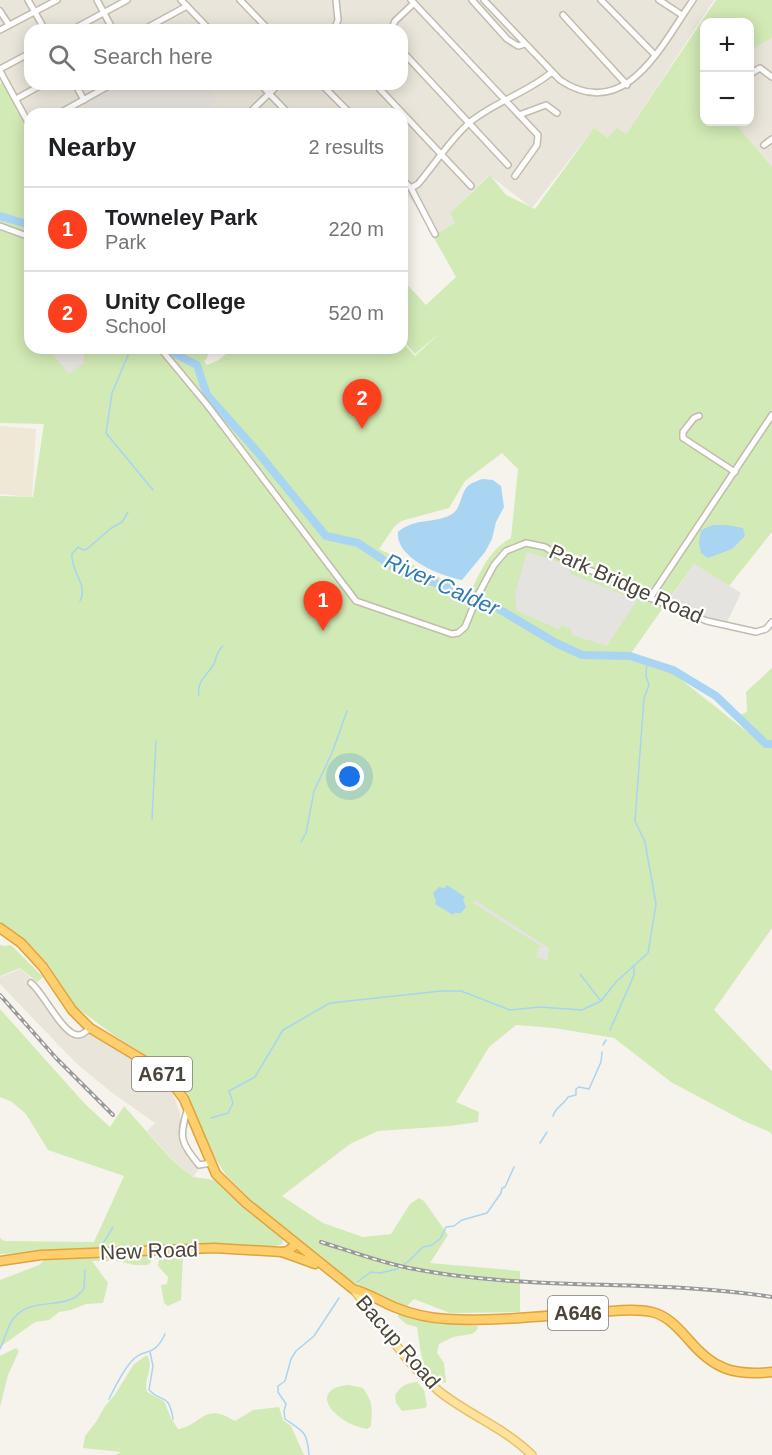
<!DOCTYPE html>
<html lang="en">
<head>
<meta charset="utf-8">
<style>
  :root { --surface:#fff; --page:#f6f6f6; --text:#202124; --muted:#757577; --line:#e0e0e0; --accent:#fc3f1d }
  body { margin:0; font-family:Arial,sans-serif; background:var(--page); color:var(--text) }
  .controls { position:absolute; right:18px; top:18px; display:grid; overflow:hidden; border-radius:12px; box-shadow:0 3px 15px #0003 }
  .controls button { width:54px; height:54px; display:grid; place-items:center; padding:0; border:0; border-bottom:2px solid var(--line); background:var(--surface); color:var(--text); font:30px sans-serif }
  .you { position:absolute; left:350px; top:777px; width:21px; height:21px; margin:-15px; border:4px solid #fff; border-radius:50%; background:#1a73e8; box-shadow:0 0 0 9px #1a73e833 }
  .badge { display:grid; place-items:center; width:39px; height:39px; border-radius:50%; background:var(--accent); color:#fff; font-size:20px; font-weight:700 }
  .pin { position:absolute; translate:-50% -50px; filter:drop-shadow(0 2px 3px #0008) }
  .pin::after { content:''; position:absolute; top:32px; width:21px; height:18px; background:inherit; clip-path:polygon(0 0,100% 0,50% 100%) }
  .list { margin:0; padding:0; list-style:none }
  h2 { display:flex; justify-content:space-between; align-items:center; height:78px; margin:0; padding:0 24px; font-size:26px }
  h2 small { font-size:20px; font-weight:400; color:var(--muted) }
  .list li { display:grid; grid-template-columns:39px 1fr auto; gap:18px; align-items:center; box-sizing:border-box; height:84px; padding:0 24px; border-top:2px solid var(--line) }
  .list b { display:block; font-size:22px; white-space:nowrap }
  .list p { margin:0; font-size:20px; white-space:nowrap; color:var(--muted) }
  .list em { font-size:20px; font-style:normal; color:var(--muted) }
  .icon { flex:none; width:33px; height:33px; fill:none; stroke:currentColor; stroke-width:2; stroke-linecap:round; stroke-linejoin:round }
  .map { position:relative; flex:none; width:772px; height:1455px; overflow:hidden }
  .search { position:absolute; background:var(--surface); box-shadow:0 3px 15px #0003; left:24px; top:24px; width:384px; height:66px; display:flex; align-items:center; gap:15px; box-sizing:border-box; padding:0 21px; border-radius:18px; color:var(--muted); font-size:22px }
  .panel { position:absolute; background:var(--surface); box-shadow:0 3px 15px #0003; left:24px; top:108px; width:384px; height:246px; border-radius:18px }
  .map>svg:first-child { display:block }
</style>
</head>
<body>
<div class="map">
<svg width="772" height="1455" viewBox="0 0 772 1455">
  <rect width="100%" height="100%" fill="#f6f3ec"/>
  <g fill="#eae5da" fill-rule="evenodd">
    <path d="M0 0H714L626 134 608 138 594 128 532 208 489 175 450 213 455 223 436 235 417 207 402 188V114H30V134L0 80ZM30 30H402V84H30Z"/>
    <path d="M772 38V167L734 122H750V50Z"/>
    <path d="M20 969 36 982 52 1008 70 1026 77 1032 87 1033 131 1056 165 1082 173 1093 180 1114 181 1146 199 1169 193 1177 172 1159 147 1131 155 1123 111 1092 76 1063 0 984V977Z"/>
  </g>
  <path fill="#e6e2dd" d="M119 84H208L218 101 197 114H88L82 104Z"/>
  <path fill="#efe8d6" d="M0 426 36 429 32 497 0 494Z"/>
  <g fill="#d2eab5" fill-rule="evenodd">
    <path d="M716 0H772V38L750 50V22H704V122H734L772 167V532L729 586 694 564 627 659 674 674 765 746H772V928L714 1010 772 1071V1135L770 1132 744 1121 671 1082 614 1038 554 1028 516 1025 489 1047 456 1102 479 1112 478 1122 450 1126 378 1131 350 1144 282 1196 323 1223 363 1237 391 1234 410 1204 419 1198 424 1201 448 1235 430 1263 520 1271V1312L450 1313 414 1299 406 1307 349 1280 250 1200 226 1175 208 1147 188 1095 171 1074 155 1061 115 1036 76 1007 48 964 31 946 0 923V496L33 497 44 424 0 423V84L2 82 30 132V348H209L207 358 204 361 207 365 217 361 234 348H402V342L415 356 442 331 415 354 402 339V279L426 305 456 277 433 236 455 223 450 213 490 175 506 195 535 209 594 128 608 138 617 128 626 134ZM502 453 518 469 511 538C488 551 482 570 470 592L379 549 394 527 401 521 449 508 465 481Z"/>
    <path d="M772 668V741H766L736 716 747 712 746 692Z"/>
    <path d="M0 945 5 946 11 945 43 977 37 982 20 968 0 976Z"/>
    <path d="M0 1009 85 1104 110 1127 124 1106 172 1160 193 1177 215 1180 255 1216 280 1235 283 1240 282 1244C272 1250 232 1244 218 1244 145 1246 73 1250 0 1254V1238L4 1241 94 1242 124 1176 48 1150 26 1114 12 1102 0 1097Z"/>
    <path d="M151 1255V1262L148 1265H135L117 1261H92L108 1283 103 1303 86 1304 71 1310 59 1312 49 1320 35 1322 0 1347V1280L39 1265 45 1259Z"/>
    <path d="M160 1255H183L181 1300 168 1306 164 1303 161 1285 167 1284 168 1277 158 1266Z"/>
    <path d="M398 1313 418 1320 478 1326 477 1330 472 1334 453 1337 439 1344 437 1353 444 1363 446 1383C420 1377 421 1350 417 1327L406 1324 398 1317Z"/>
    <path d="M16 1348 19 1351 8 1375 0 1407V1356Z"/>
    <path d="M147 1355C155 1368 143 1378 147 1392L164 1401 171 1418 178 1429C203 1425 203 1401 235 1421L253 1410 279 1407 283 1420 291 1426 304 1455H116L121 1452 83 1448 85 1436 96 1422 105 1406 114 1396 134 1364Z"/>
    <path d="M417 1382 424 1390 427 1406 425 1408 402 1411 396 1403 395 1395C401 1386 406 1383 417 1382Z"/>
    <path d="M349 1385 363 1388C374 1404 372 1409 371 1426L367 1429C359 1427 351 1425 344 1420 322 1406 319 1387 349 1385Z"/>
  </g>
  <g fill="#e5e3e0">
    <path d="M48 348H84V363L69 374Z"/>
    <path d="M527 552 567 565 571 574 637 600 607 646 572 635 571 629 562 625 558 629 517 611 515 594Z"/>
    <path d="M694 564 741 593 726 624 668 602Z"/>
    <path d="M475 900 549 948 547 961 536 957 539 947 544 948 473 903Z"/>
  </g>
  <g fill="#a9d4f2">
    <path d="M482 479 493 480 501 486 504 507 496 522 492 539 485 552 462 580C441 576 395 558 398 532 415 517 436 524 452 514 462 508 460 492 469 485 473 482 478 481 482 479Z"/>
    <path d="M713 525H727L743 528 745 536 732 549 708 558 701 553 699 543 701 530Z"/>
    <path d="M447 885 465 897 463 900 466 907 461 913H454L453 915 435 904 436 901 433 893 439 887 445 888Z"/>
  </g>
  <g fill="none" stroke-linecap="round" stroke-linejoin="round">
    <g stroke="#a9d4f2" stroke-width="1.5">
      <path d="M131 348 112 393 106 433 153 490"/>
      <path d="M80 601C89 585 70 571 72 554L78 547 84 550 87 549 110 529 122 522 128 512"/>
      <path d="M199 695C196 682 208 674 214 664 217 657 216 652 223 646"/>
      <path d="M152 819 156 741"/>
      <path d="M301 842 306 833 314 791 332 753 347 711"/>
      <path d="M580 974 601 1001 616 982 648 953 656 904 645 842 635 821 644 698 649 685 646 676 647 661"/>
      <path d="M610 1030 634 975V967"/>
      <path d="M603 1045 606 1040"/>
      <path d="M553 1116C556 1106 564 1105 568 1097L576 1095V1089L579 1087 589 1089 601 1062 602 1052"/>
      <path d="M211 1118 228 1113 233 1103 229 1091 255 1077 283 1030 330 1003 441 991H461L510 1010 540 1007 582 1010 601 1001"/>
      <path d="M540 1143 547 1132"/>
      <path d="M104 1242 113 1227"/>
      <path d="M357 1282 371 1272 380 1273 397 1269 409 1261 423 1247 432 1245 440 1239 446 1227 454 1226 462 1220 487 1213 501 1193 502 1188 505 1187 514 1167"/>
      <path d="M0 1349C5 1339 7 1327 13 1319 29 1298 56 1308 74 1298 78 1296 81 1292 84 1289L85 1270"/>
      <path d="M150 1352 153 1366 149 1390C161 1403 169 1392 173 1419"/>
      <path d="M109 1399C115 1387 121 1374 130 1363 143 1346 153 1360 165 1334"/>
      <path d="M309 1455C307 1430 303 1432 285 1419L284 1411 286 1404 278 1392V1386L285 1381 291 1359 296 1351 314 1336 339 1298"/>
    </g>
    <g stroke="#a9d4f2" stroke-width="8">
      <path d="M0 216 30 225"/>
      <path d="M169 348 179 356 197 365 207 395 255 449 326 536 358 543 397 569 487 602 556 643 582 655 630 656 673 670 716 696 766 744H772"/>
    </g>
    <g stroke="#c2bbae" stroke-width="8">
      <g id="minor">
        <path d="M28 0 45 30"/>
        <path d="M97 0 113 30"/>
        <path d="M181 0 210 30"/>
        <path d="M240 0 269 30"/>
        <path d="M411 0 538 135 537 145 515 176"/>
        <path d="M472 0 507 39 518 46 525 44"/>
        <path d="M484 0 560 80C626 124 662 44 693 0"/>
        <path d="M601 0 655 55"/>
        <path d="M659 0 682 15"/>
        <path d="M0 11 9 25"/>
        <path d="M563 15 627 85"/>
        <path d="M0 30 57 0"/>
        <path d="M72 30 127 0"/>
        <path d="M143 30 187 6"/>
        <path d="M334 30 338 20 336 0"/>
        <path d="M391 30 395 21 414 3"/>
        <path d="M402 51 508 165"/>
        <path d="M0 69 30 53"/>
        <path d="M0 71 30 126"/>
        <path d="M750 74 760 68 772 77"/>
        <path d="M75 84 84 100"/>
        <path d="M260 84 289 114"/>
        <path d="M321 84 351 114"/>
        <path d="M375 84 471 186"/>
        <path d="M16 99 43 84"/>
        <path d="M58 114 112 84"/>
        <path d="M248 114 279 84"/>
        <path d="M519 115 546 105 557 113"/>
        <path d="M764 145 772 139"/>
        <path d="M402 179 411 188 435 234"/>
        <path d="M411 188 418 184C435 164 449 141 469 123 494 102 527 93 552 72"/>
        <path d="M0 226 30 237"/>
        <path d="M160 348 208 406 356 601 452 634 458 633 465 627 478 595 494 565 506 551 526 543 545 547 569 562 622 583 650 598 707 621 756 632 766 629 772 622"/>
        <path d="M699 416 694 418 683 432V438L735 472"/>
        <path d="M650 598 772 415"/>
        <path d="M31 983C43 992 63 1035 78 1035 83 1035 87 1031 90 1028"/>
        <path d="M188 1108C178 1138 181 1142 199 1165L211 1163"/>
      </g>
    </g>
    <g stroke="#e6c16a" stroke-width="10">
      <path id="major" d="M353 1289C382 1323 405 1364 440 1392 469 1415 505 1428 532 1455"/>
    </g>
    <g stroke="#e0a43c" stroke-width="11">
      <g id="highway">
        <path d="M0 928 21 943 43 967 72 1010 90 1028 153 1066 169 1079 184 1099 216 1174 246 1203 353 1289C368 1293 380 1301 394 1307 411 1314 429 1318 447 1319 497 1322 548 1315 598 1312 615 1311 635 1308 652 1312 668 1316 678 1328 688 1339 713 1369 733 1376 772 1372"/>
        <path d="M282 1252 315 1264"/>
        <path d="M0 1261 41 1255 214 1248 282 1252 288 1251 296 1244"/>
      </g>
    </g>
    <use href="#minor" stroke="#fff" stroke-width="5"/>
    <use href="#major" stroke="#ffe39c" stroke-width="7"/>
    <use href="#highway" stroke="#ffcf6e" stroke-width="8"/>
    <g stroke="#9a9a9a" stroke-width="4">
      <g id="rail">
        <path d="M0 995 56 1058 113 1115"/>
        <path d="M321 1242C350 1251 379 1262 409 1268 528 1292 652 1278 772 1297"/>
      </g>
    </g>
    <use href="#rail" stroke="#fff" stroke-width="1.5" stroke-dasharray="4.5" stroke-linecap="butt"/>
  </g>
  <g text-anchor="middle" stroke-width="4.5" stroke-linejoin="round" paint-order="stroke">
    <g fill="#fff" stroke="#817c74" stroke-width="1.5">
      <rect x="132" y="1057" width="60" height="34" rx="4.5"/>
      <rect x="548" y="1296" width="60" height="34" rx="4.5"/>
    </g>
    <g font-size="20" font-weight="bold" fill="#4b4439">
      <text x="162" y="1081">A671</text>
      <text x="578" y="1320">A646</text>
    </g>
    <g font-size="21" fill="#4b4439" stroke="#fff">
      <text transform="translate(626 584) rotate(24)" y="7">Park Bridge Road</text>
      <text transform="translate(149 1251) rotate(-2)" y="7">New Road</text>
      <text transform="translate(398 1342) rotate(49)" y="7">Bacup Road</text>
    </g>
    <g font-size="22" font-style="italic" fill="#2e7ab2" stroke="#fff">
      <text transform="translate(442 584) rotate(24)" y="8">River Calder</text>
    </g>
  </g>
</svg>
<div class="controls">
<button>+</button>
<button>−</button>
</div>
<div class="you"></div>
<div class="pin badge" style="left:323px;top:631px">1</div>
<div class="pin badge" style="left:362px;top:429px">2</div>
<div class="search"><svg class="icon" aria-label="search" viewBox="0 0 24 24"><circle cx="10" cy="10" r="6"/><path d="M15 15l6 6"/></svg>Search here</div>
<section class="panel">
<h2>Nearby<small>2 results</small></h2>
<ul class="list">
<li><span class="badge">1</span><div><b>Towneley Park</b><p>Park</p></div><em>220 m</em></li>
<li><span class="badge">2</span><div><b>Unity College</b><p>School</p></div><em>520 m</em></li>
</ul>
</section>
</div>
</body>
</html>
